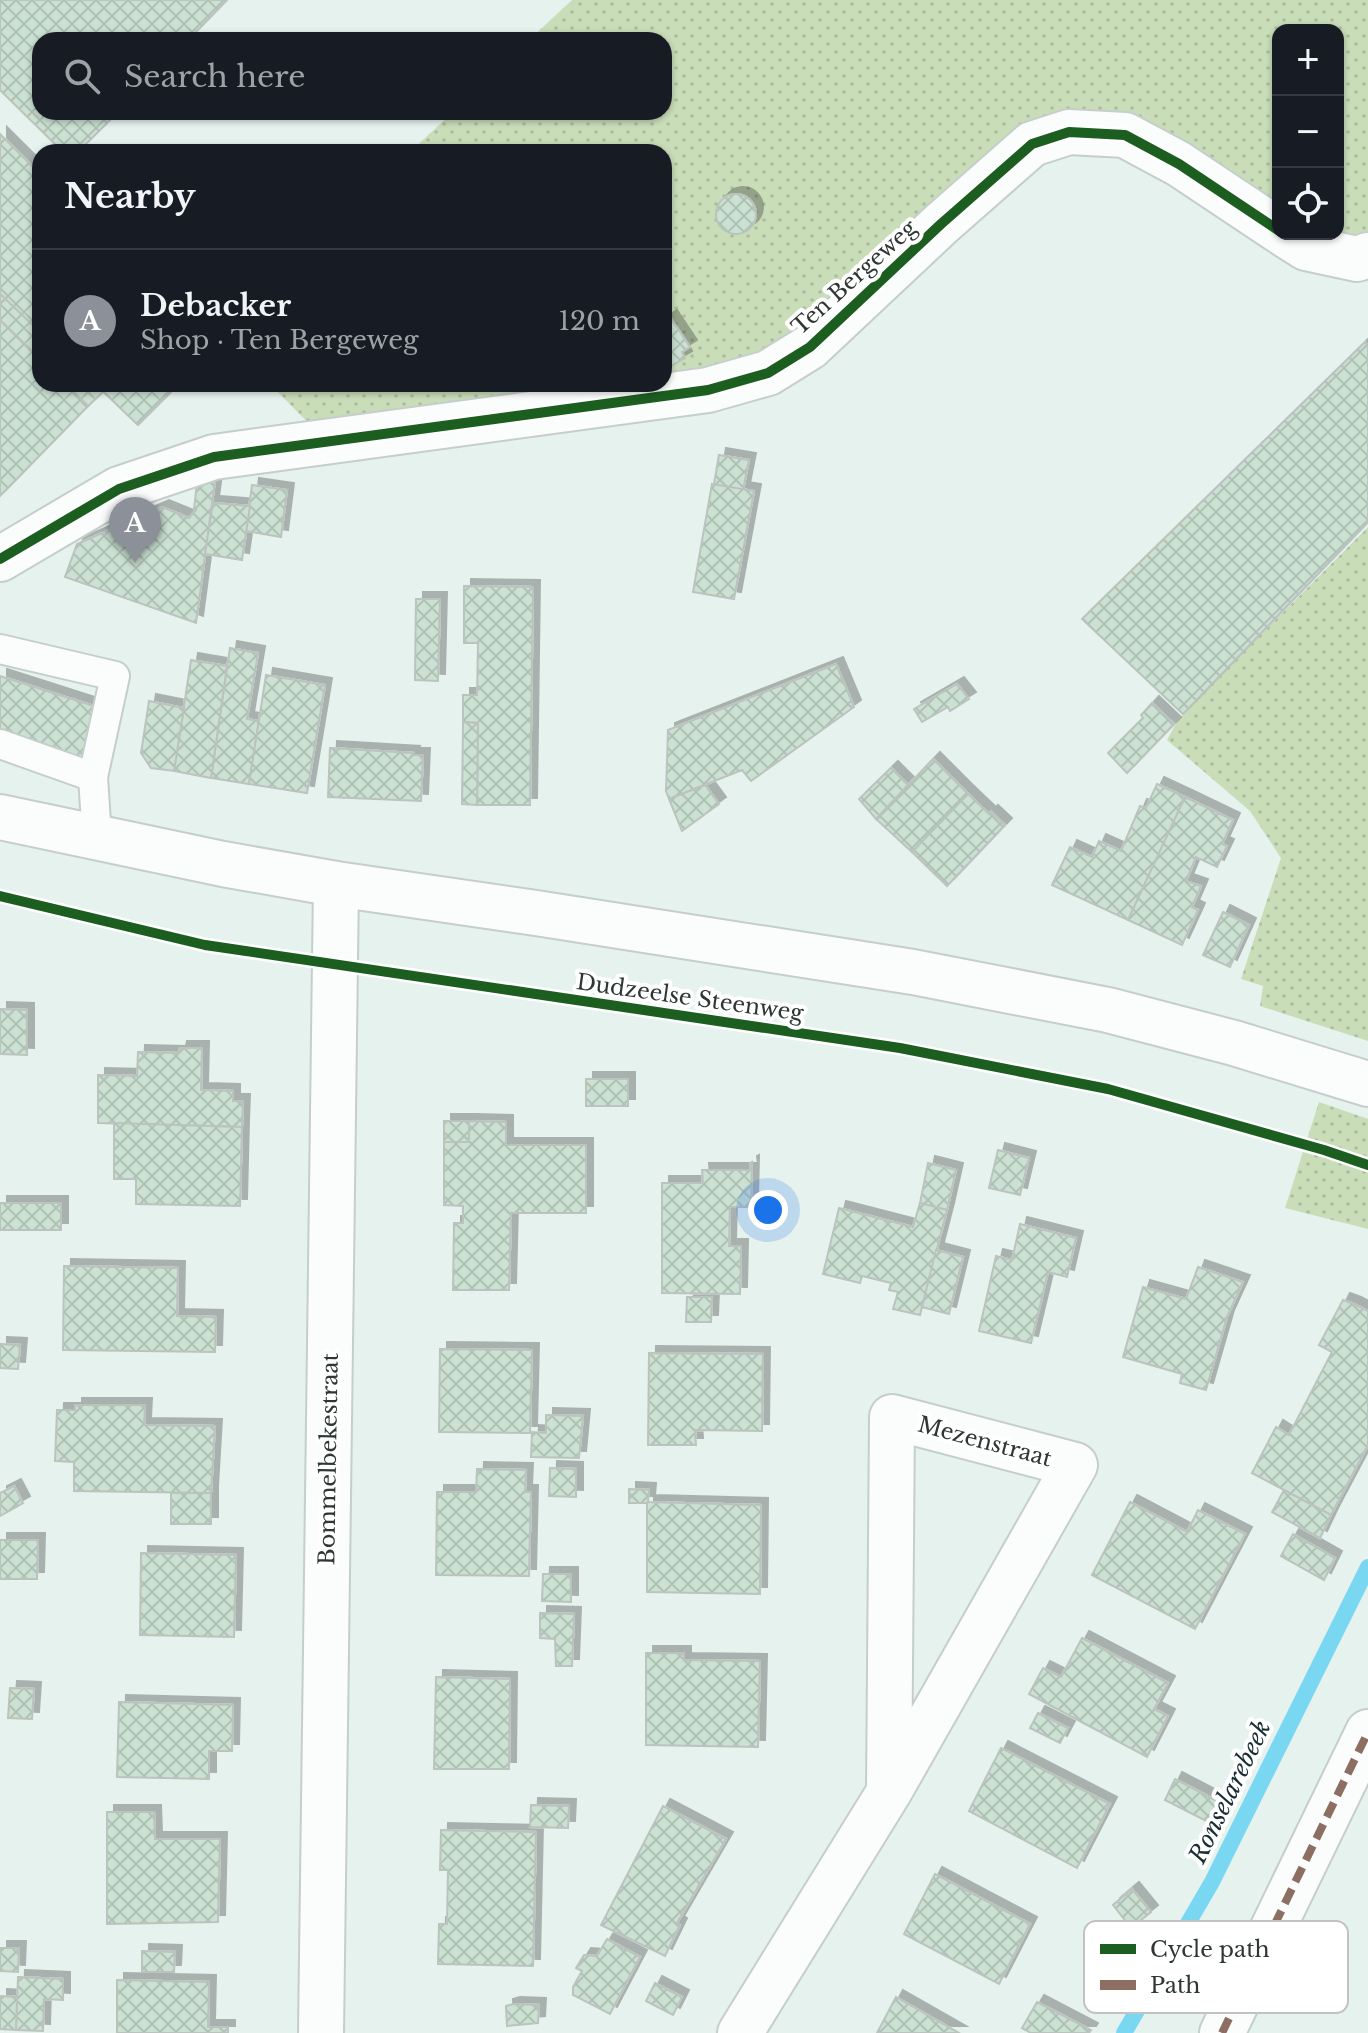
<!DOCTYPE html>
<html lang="en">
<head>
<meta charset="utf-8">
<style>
  :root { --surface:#171b24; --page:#242831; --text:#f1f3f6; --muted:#9ea1a6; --line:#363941; --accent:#8c9099 }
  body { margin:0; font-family:"Libre Baskerville",serif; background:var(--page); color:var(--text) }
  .controls { position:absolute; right:24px; top:24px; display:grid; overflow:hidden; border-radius:16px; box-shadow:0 2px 6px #0004 }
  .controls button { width:72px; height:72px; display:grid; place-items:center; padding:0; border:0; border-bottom:2px solid var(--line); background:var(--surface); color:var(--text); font:40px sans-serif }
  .you { position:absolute; left:768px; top:1210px; width:28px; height:28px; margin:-20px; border:6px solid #fff; border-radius:50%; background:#1a73e8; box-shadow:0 0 0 12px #1a73e833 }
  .badge { display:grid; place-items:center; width:52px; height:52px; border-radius:50%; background:var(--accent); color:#fff; font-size:26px; font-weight:700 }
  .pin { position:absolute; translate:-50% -66px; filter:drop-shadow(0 2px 4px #0008) }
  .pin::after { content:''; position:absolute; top:42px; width:28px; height:24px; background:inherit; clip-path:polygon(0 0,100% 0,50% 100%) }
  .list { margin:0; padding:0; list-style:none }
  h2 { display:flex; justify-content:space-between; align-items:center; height:104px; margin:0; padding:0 32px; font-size:34px }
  h2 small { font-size:26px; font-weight:400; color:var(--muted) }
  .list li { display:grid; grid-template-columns:52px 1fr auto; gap:24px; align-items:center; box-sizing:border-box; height:144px; padding:0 32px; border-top:2px solid var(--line) }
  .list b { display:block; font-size:30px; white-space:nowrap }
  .list p { margin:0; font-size:26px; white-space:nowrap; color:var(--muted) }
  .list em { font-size:26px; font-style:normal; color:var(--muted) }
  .icon { flex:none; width:44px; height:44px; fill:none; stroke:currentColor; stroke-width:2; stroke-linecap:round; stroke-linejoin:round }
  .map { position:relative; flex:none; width:1368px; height:2033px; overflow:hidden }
  .search { position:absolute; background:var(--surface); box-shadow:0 2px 6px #0004; left:32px; top:32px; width:640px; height:88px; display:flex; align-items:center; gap:20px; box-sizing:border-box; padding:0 28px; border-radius:24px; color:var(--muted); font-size:30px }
  .panel { position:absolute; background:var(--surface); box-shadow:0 2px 6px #0004; left:32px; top:144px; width:640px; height:248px; border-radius:24px }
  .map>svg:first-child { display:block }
</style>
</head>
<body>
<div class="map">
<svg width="1368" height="2033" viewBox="0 0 1368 2033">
  <defs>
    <pattern id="green-dots" width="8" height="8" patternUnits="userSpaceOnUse" patternTransform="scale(2)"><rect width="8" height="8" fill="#c9ddb9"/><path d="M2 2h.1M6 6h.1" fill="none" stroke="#adbea0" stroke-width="1.8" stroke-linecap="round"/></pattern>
    <pattern id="building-cross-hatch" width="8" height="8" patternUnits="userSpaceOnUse" patternTransform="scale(2)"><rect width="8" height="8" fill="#cbe1d2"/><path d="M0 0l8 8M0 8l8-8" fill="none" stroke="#afc2b5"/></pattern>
    <filter id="shadow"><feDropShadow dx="7" dy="-7" stdDeviation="0" flood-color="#0004"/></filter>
  </defs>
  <rect width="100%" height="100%" fill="#e6f2ee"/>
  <g fill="url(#green-dots)">
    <path d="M572 0H1368V255L1338 234V30H1278V230L1069 132 768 373 326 441 270 384H664V152H410L453 112H664V40H529Z"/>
    <path d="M1368 527V1041L1260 1006 1263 986 1241 979 1281 858 1250 811 1167 740 1175 725 1193 703Z"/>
    <path d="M1319 1102 1368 1119V1229L1285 1208Z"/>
  </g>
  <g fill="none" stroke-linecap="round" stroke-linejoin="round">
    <path stroke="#7ad7f2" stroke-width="16" d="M1124 2033 1212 1882 1368 1567"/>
  </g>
  <g fill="url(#building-cross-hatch)" stroke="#bbc3bf" stroke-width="2" filter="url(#shadow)">
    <path d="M0 0H227L188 40H40V112H118L78 152H63L0 90Z"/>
    <path d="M0 134 40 174V332L0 294Z"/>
    <circle cx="736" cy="214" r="20"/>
    <path d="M0 294 40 332V359L0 320Z"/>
    <path d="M670 317 690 347 682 352 685 358 669 367 664 359V321Z"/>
    <path d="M0 320 40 359V384H66L88 406 0 496Z"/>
    <path d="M1365 342 1368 346V522L1183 714 1082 619Z"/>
    <path d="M66 384H95L103 392 88 406Z"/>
    <path d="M95 384H179L138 425Z"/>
    <path d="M719 455 749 460 743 490 714 484Z"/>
    <path d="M215 481 196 623 65 577 77 544 162 507 189 518 196 510 194 509 197 483Z"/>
    <path d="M712 484 754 491 734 599 693 592Z"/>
    <path d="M252 485 287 490 281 537 246 531Z"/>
    <path d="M213 503 250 506 242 560 205 554Z"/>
    <path d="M464 586 533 587 530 805H477L478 723 463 722V695H477L478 643H464Z"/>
    <path d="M416 599H440L438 681 415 680Z"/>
    <path d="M230 648 258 653 247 719 259 721 249 784 211 778Z"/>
    <path d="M191 660 227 666 211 778 174 771Z"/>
    <path d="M836 664 854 707 751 781 742 770 669 799 666 791 668 730Z"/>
    <path d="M266 675 325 685 307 793 249 784Z"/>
    <path d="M0 676 100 708 85 759 0 729Z"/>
    <path d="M957 684 969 699 950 711 948 707 922 722 914 709Z"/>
    <path d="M149 701 184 708 174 771 151 768 141 753Z"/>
    <path d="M1152 703 1174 724 1127 773 1108 753 1143 718 1141 715Z"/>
    <path d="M463 722 478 723 477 805 462 804Z"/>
    <path d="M330 748 413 753 412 755H423L421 801 328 797Z"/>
    <path d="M933 759 968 794 912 852 876 819Z"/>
    <path d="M891 768 908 785 876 819 859 799Z"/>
    <path d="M1157 784 1185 797 1128 920 1052 885 1070 847 1092 857 1099 841 1121 851 1140 806 1146 808Z"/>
    <path d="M705 785 719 804 682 831 669 799Z"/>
    <path d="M968 794 989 814 991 812 1005 825 947 886 912 852Z"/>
    <path d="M1185 797 1233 820 1222 844 1227 846 1217 867 1196 857 1186 881 1201 886 1192 907 1198 910 1182 945 1128 920Z"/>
    <path d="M1223 912 1249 925 1230 967 1203 955Z"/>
    <path d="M0 1009 27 1010V1055L0 1054Z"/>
    <path d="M180 1048H202L201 1090 233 1091V1101H243L242 1127 98 1123V1075L137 1076 138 1052 179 1053Z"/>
    <rect x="586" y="1079" width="42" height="27"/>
    <rect x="444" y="1121" width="25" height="21"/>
    <path d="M469 1121 506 1122V1145H586V1213H511L509 1290H453L454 1223H463V1206L444 1205V1142H469Z"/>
    <path d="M114 1123 242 1127 240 1206 136 1204V1179H114Z"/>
    <path d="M998 1150 1029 1158 1020 1195 989 1188Z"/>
    <path d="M752 1162 751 1207H730L729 1246H741L740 1294 662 1293V1183H703L702 1170H751L750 1163Z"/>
    <path d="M928 1163 956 1170 947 1210 920 1203Z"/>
    <rect x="0" y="1203" width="61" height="27"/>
    <path d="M920 1203 947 1210 920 1315 893 1309 898 1292 889 1290 891 1283 862 1276 860 1283 823 1274 839 1208 913 1227Z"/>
    <path d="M1020 1224 1076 1238 1067 1277 1048 1272 1031 1343 979 1331 996 1256 1012 1260Z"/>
    <path d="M936 1250 963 1257 949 1314 922 1307Z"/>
    <path d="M64 1266 178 1268 177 1316 216 1317 215 1352 63 1350Z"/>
    <path d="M1198 1267 1243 1282 1227 1317 1206 1390 1180 1383 1182 1374 1123 1357 1143 1287 1186 1299Z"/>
    <path d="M687 1297H712L711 1322H686Z"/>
    <path d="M1343 1300 1354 1304 1368 1311V1445L1331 1515 1252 1473 1276 1427 1289 1435 1332 1352 1319 1345Z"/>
    <path d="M0 1344 20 1345 18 1369 0 1368Z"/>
    <path d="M440 1349 532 1350 530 1433 439 1432Z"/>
    <path d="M649 1353 763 1354 762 1431 695 1430 696 1445H648Z"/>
    <path d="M75 1405H145L144 1425 215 1426 211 1493 74 1491V1462L55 1461 57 1410H75Z"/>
    <path d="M546 1415 583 1416 579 1458 531 1457 532 1432 546 1433Z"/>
    <path d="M550 1468 576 1469V1497L549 1496Z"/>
    <path d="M477 1469 526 1470 525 1492H531L529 1576 436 1575 437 1492H476Z"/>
    <path d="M14 1486 23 1503 0 1516V1493Z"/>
    <path d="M629 1489 649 1490 648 1502 761 1505 760 1594 647 1592V1503H629Z"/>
    <path d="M1284 1490 1331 1515 1320 1538 1272 1512Z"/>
    <rect x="171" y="1493" width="40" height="31"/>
    <path d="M1130 1502 1187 1532 1198 1510 1245 1534 1195 1629 1092 1575Z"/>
    <path d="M1293 1534 1335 1558 1324 1580 1281 1556Z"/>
    <path d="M0 1540H38L37 1579H0Z"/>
    <path d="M141 1553 236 1555 234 1637 140 1635Z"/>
    <path d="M543 1574H571V1602L542 1601Z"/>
    <path d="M540 1613 574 1614 572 1666H556L555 1639 540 1638Z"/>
    <path d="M1082 1638 1168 1683 1154 1709 1168 1716 1147 1757 1029 1694 1043 1668 1061 1677Z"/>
    <path d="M646 1653H684V1660L760 1661 758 1747 646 1745Z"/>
    <path d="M436 1677 510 1679 509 1769H434Z"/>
    <path d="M10 1688 34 1689 32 1719 8 1718Z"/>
    <path d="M119 1702 233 1705 232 1751H209V1779L117 1777Z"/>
    <path d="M1038 1713 1068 1728 1060 1743 1030 1728Z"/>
    <path d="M1001 1748 1110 1804 1077 1868 969 1811Z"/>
    <path d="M1175 1779 1223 1804 1212 1824 1165 1800Z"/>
    <path d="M531 1805 569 1806 568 1828 530 1827Z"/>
    <path d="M663 1806 726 1839 677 1923 680 1925 665 1956 601 1925Z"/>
    <path d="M107 1812H154L155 1839H220L218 1922 107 1924Z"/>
    <path d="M441 1830 536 1832 533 1966 438 1964 439 1924H447L448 1870H440Z"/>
    <path d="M935 1874 1030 1924 999 1984 904 1934Z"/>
    <path d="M1132 1889 1151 1912 1131 1928 1113 1905Z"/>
    <path d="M607 1939 640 1957 610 2014 573 1995V1987L582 1971 576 1968 584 1955 597 1956Z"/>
    <path d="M0 1948H19L18 1972 0 1971Z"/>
    <path d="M142 1951 175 1952 174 1972H142Z"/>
    <path d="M18 1977 63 1979V2000L44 1999 43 2031 16 2030Z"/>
    <path d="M117 1980 209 1982 208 2027H228V2033H117Z"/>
    <path d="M655 1983 682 1997 673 2015 646 2001Z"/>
    <path d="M0 1996 17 1997 16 2030 0 2029Z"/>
    <path d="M896 1997 959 2033H877Z"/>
    <path d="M1037 2002 1091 2030 1089 2033H1031L1022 2028Z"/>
    <path d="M513 2004 539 2005 538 2023 507 2026 506 2006Z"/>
  </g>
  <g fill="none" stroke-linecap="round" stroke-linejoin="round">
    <g stroke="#c5cecb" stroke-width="32">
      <g id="lane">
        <path d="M0 649 115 676 93 777 97 838"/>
        <path d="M0 744 93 777"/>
      </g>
    </g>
    <g stroke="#c5cecb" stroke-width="48">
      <g id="street">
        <path d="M1284 234 1306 248 1357 259 1368 255"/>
        <path d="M0 559 119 489 214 457 708 390 768 373 810 347 941 224 1032 144 1069 132 1125 135 1179 164 1278 230"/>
        <path d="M321 2033 336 884"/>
        <path d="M740 2033 889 1792 1075 1465 892 1417 889 1792"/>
        <path d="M1222 2033 1368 1732"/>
      </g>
    </g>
    <g stroke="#c5cecb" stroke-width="48">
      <path id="secondary" d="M0 817 223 864 336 884 536 913 913 972 1108 1010 1234 1043 1368 1084"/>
    </g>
    <use href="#lane" stroke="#fbfdfc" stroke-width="28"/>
    <use href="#street" stroke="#fbfdfc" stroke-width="44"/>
    <use href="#secondary" stroke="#fbfdfc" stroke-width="44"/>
    <path stroke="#8d6e63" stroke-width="8" stroke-dasharray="16 8" stroke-linecap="butt" d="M1222 2033 1368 1732"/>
    <g stroke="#fff" stroke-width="15">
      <g id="cycleway">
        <path d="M0 559 119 489 214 457 708 390 768 373 810 347 941 224 1032 144 1069 132 1125 135 1179 164 1278 230"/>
        <path d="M0 896 205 945 900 1048 1108 1089 1324 1150 1368 1165"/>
      </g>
    </g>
    <use href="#cycleway" stroke="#1b5e20" stroke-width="10"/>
  </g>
  <g text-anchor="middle" stroke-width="8" stroke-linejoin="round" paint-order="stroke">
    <g font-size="22" fill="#2e3734" stroke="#fff">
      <text transform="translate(854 277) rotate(-42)" y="8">Ten Bergeweg</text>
      <text transform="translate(690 997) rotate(8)" y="8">Dudzeelse Steenweg</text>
      <text transform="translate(985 1441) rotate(15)" y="8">Mezenstraat</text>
      <text transform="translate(328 1459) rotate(-89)" y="8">Bommelbekestraat</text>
    </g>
    <g font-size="24" font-style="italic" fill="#192e35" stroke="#fff">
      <text transform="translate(1230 1792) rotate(-64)" y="8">Ronselarebeek</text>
    </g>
  </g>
  <rect x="1084" y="1921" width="264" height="92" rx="12" fill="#fff" stroke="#c0c3c2" stroke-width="2"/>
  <rect x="1100" y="1944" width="36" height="10" fill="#1b5e20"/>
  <rect x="1100" y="1980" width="36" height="10" fill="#8d6e63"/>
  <g font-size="22" fill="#2e3734">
    <text x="1150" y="1957">Cycle path</text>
    <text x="1150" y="1993">Path</text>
  </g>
</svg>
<div class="controls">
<button>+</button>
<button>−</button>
<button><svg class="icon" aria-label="locate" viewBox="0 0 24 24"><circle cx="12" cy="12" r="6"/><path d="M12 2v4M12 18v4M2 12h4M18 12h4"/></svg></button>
</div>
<div class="you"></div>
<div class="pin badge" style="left:135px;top:563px">A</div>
<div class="search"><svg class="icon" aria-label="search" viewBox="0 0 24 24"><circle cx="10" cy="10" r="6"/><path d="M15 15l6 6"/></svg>Search here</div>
<section class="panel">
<h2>Nearby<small></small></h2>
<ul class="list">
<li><span class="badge">A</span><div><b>Debacker</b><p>Shop · Ten Bergeweg</p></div><em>120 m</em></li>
</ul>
</section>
</div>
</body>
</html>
